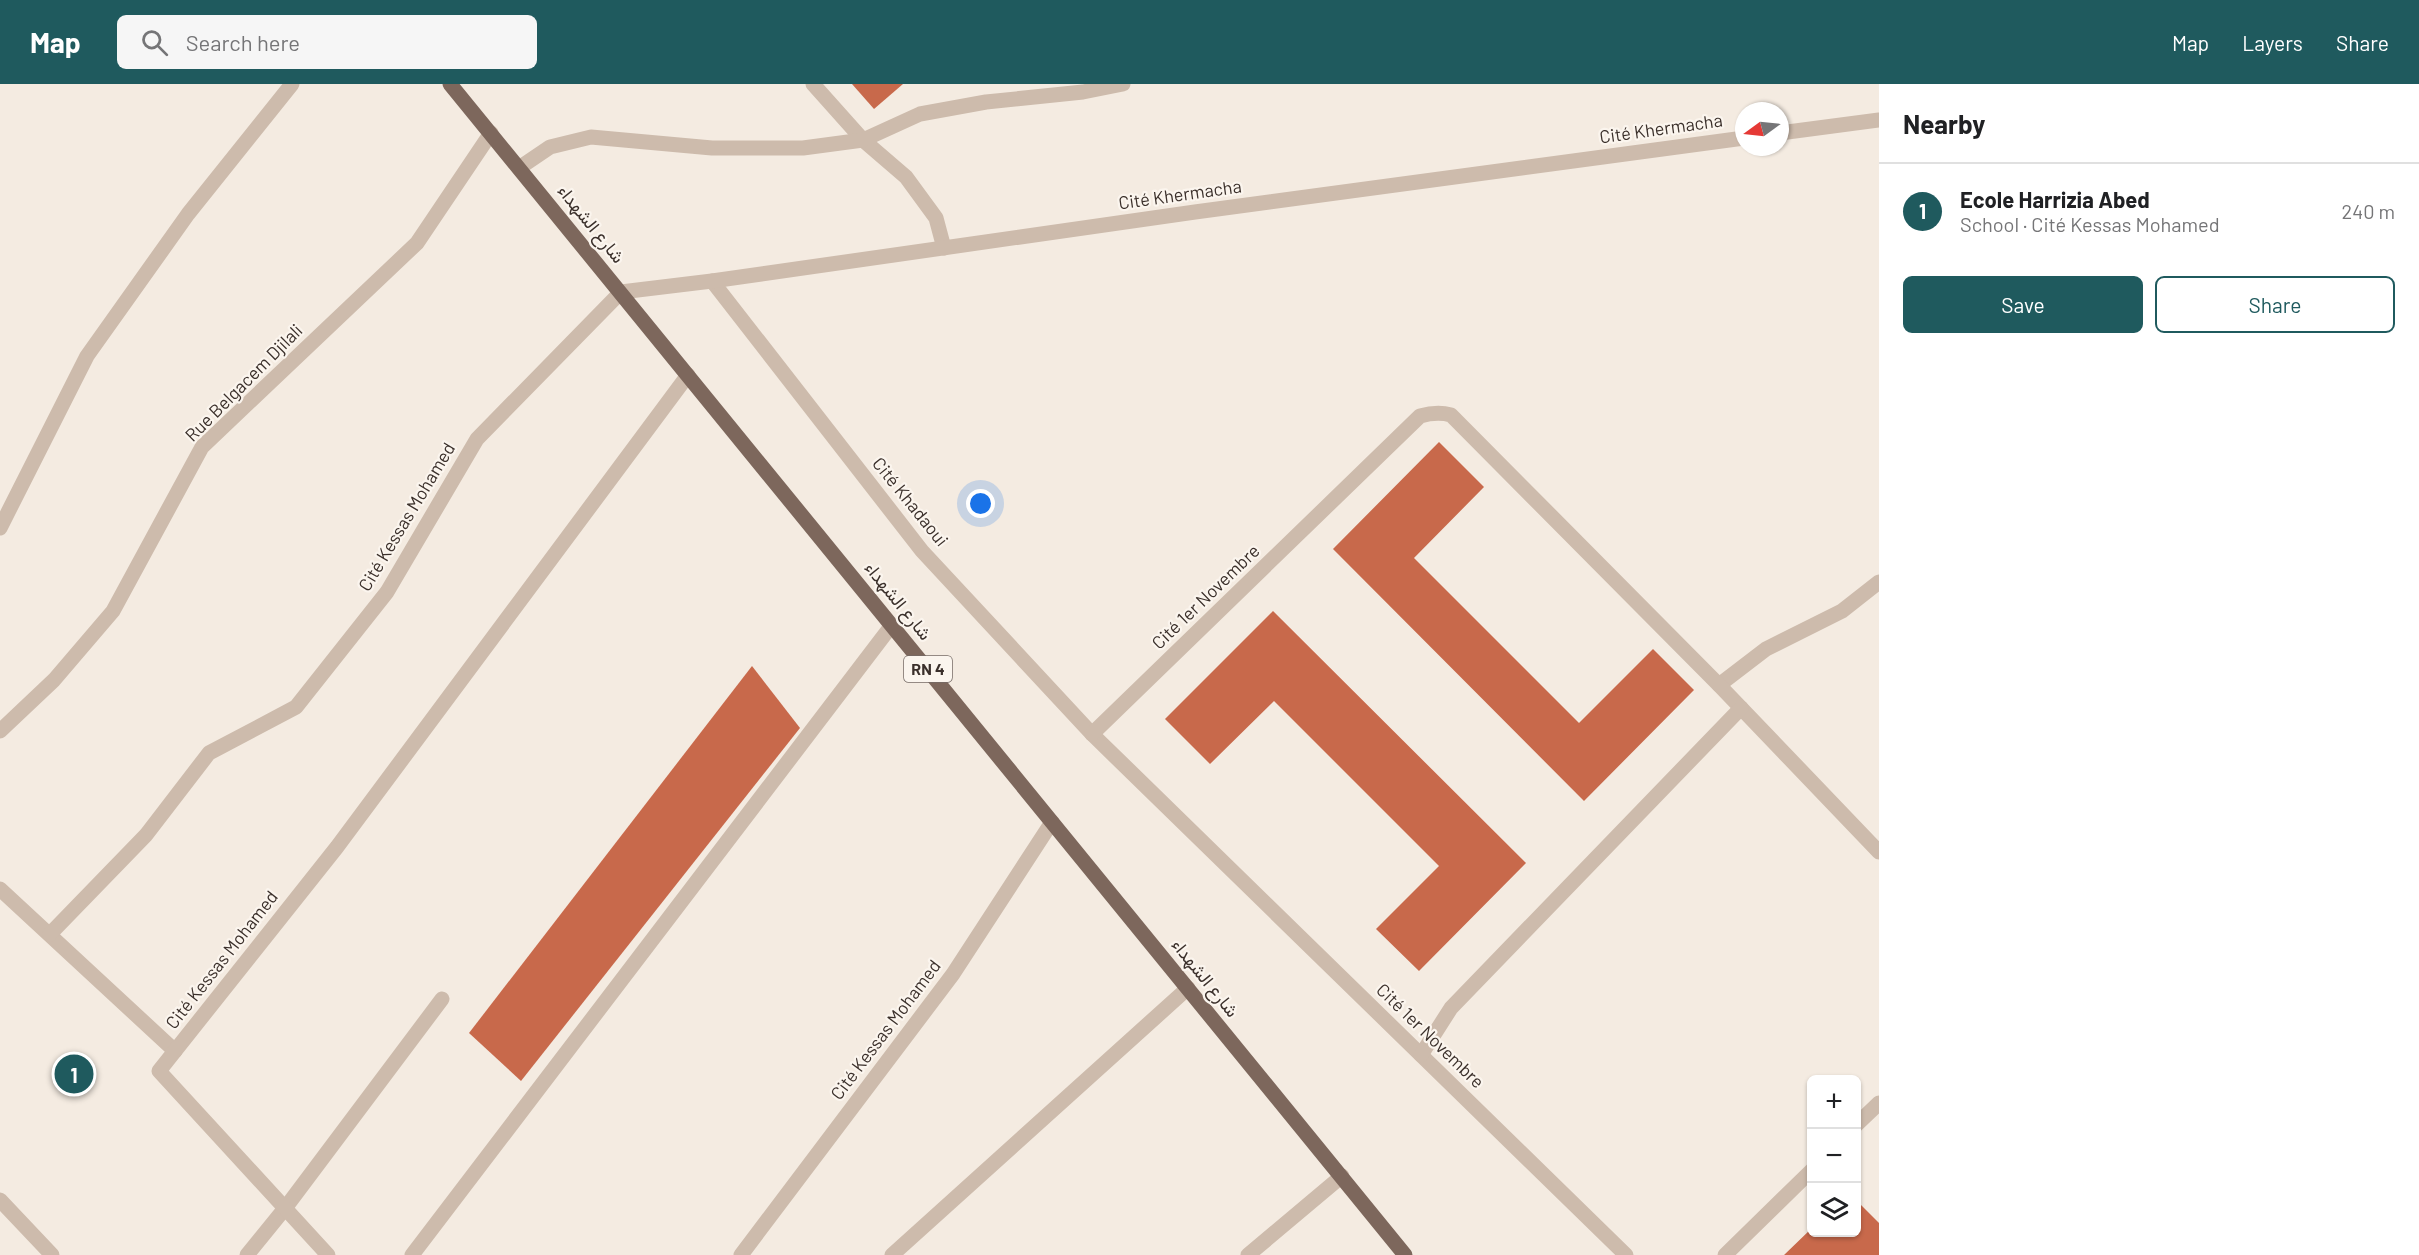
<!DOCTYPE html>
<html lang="en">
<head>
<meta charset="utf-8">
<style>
  :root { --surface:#fff; --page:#f6f6f6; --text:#202124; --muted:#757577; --line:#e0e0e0; --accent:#1f5a5e }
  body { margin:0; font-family:Barlow,Vazirmatn,sans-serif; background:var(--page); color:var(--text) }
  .controls { position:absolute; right:18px; bottom:18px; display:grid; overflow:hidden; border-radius:9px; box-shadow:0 2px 4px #0004 }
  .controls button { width:54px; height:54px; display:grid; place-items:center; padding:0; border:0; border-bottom:2px solid var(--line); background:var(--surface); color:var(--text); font:30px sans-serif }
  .compass { position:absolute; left:1735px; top:18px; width:54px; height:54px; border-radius:50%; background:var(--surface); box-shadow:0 2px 4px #0004; rotate:255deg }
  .you { position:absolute; left:981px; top:420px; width:21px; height:21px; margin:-15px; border:4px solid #fff; border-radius:50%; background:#1a73e8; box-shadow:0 0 0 9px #1a73e833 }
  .badge { display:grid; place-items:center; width:39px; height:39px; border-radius:50%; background:var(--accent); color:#fff; font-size:20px; font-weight:700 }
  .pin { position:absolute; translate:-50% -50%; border:3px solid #fff; box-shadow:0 2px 6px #0006 }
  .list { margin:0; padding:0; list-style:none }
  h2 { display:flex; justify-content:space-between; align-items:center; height:78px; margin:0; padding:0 24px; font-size:26px }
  h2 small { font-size:20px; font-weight:400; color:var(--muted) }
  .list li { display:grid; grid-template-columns:39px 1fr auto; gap:18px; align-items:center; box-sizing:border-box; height:96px; padding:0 24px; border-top:2px solid var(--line) }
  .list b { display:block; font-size:22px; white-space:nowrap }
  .list p { margin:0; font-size:20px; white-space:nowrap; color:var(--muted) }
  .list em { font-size:20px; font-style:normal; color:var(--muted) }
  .actions { display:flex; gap:12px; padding:18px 24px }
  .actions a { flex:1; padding:14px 0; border:2px solid var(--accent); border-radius:9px; text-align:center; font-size:21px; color:var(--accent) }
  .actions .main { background:var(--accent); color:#fff }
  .icon { flex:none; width:33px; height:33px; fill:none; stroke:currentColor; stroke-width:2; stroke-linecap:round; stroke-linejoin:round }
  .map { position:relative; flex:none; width:1879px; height:1171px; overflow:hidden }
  header { display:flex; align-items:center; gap:36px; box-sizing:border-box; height:84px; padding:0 30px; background:var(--accent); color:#fff }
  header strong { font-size:28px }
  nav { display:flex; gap:33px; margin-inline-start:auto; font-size:21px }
  .search { width:420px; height:54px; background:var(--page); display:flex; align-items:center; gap:15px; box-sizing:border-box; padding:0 21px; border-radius:9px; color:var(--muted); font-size:22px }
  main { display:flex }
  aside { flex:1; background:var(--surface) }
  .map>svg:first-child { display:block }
</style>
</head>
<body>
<header>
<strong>Map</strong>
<div class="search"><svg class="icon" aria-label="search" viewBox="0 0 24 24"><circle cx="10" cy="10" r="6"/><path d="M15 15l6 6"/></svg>Search here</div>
<nav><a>Map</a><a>Layers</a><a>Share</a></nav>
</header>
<main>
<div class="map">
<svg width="1879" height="1171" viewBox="0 0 1879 1171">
  <rect width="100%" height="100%" fill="#f4ebe1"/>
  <g fill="#c8694b">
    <path d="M852 0H903L874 25Z"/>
    <path d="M1439 358 1484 403 1414 474 1579 639 1653 565 1694 606 1584 717 1333 465Z"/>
    <path d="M1273 527 1526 779 1419 887 1376 845 1439 782 1274 617 1210 680 1165 635Z"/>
    <path d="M752 582 800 644 521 997 469 949Z"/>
    <path d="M1856 1116 1879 1139V1171H1784L1812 1144V1148H1856Z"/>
  </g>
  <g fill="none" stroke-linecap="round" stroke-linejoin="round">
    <g stroke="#cdbbac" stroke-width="15">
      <path d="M813 0 863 56 906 93 936 134 944 164"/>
      <path d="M1780 49 1879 36"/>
      <path d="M519 84 550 63 591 53 712 64H803L863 56 920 30 986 18 1083 8 1123 0"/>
      <path d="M712 197 922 467 1092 650 1626 1171"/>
      <path d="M0 444 87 272 188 130 292 0"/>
      <path d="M1719 601 1766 565 1842 527 1879 498"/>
      <path d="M0 647 54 596 113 527 202 363 417 159 491 49"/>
      <path d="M1092 650 1420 332C1431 329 1440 328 1451 331L1719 601 1879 768"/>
      <path d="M0 805 175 967"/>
      <path d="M50 850 146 751 209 669 296 623 387 508 477 355 621 208 712 197 1195 128 1744 54"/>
      <path d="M1421 971 1451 924 1741 624"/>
      <path d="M1856 1041 1879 1019"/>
      <path d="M0 1116 52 1171"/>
      <path d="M247 1171 286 1123 442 915"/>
      <path d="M328 1171 159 987 337 763 688 291"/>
      <path d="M412 1171 892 541"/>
      <path d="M741 1171 953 890 1052 738"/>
      <path d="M892 1171 1188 904"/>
      <path d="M1248 1171 1342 1092"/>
      <path d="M1725 1171 1812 1086"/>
    </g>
    <path stroke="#7d675c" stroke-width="15" d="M450 0 1405 1171"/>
  </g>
  <g text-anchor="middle" stroke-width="4.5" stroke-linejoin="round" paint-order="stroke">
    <rect fill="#fbf5ee" stroke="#756b66" stroke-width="1.5" x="904" y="572" width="48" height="26" rx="4.5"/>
    <g font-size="16" font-weight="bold" fill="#3b302b">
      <text x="928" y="591">RN 4</text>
    </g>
    <g font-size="18" fill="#3b302b" stroke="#fbf5ee">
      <text transform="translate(1661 45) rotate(-8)" y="6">Cité Khermacha</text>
      <text transform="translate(1180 111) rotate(-8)" y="6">Cité Khermacha</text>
      <text transform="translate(591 140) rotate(51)" y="6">شارع الشهداء</text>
      <text transform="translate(244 299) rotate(-45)" y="6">Rue Belgacem Djilali</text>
      <text transform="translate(910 418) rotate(51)" y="6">Cité Khadaoui</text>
      <text transform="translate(407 433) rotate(-59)" y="6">Cité Kessas Mohamed</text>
      <text transform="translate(1206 513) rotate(-44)" y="6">Cité 1er Novembre</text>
      <text transform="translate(898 517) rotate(51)" y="6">شارع الشهداء</text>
      <text transform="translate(222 876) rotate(-52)" y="6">Cité Kessas Mohamed</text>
      <text transform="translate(1205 894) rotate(51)" y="6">شارع الشهداء</text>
      <text transform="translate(886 946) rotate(-53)" y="6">Cité Kessas Mohamed</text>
      <text transform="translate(1430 952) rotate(44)" y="6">Cité 1er Novembre</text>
    </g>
  </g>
</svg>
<div class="controls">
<button>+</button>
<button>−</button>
<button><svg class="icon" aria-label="layers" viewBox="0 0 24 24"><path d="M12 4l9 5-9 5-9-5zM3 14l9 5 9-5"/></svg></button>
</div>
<svg class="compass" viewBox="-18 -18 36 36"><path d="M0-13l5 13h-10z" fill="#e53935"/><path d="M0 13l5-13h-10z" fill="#757577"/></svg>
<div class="you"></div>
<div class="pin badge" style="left:74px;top:990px">1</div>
</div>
<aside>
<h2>Nearby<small></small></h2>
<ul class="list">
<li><span class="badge">1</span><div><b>Ecole Harrizia Abed</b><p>School · Cité Kessas Mohamed</p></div><em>240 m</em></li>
</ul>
<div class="actions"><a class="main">Save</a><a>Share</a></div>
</aside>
</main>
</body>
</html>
